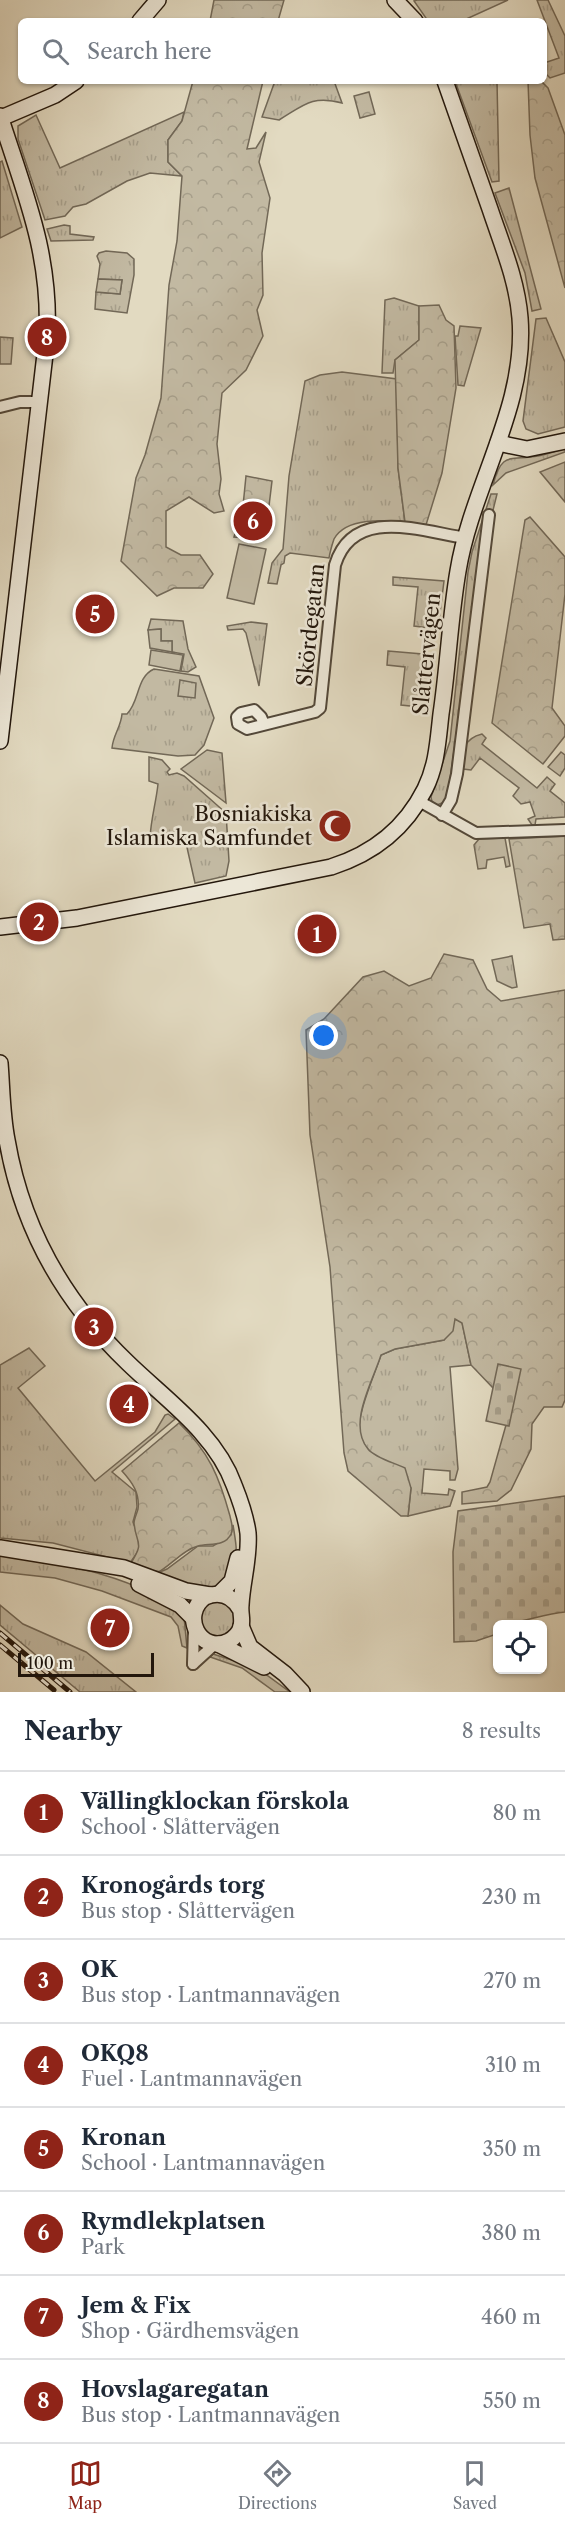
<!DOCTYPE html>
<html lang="en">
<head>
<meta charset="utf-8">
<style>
  :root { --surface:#fff; --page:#f2f2f3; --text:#1f2937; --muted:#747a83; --line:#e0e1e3; --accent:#8f2418 }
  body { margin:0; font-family:"Libre Caslon Text",serif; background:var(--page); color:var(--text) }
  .controls { position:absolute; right:18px; bottom:18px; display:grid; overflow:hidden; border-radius:9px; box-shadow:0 2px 4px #0004 }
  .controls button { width:54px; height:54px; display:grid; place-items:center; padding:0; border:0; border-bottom:2px solid var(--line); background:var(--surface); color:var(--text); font:30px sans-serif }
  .scale { position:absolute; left:18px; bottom:15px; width:136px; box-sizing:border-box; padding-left:6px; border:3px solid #23170c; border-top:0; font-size:16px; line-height:21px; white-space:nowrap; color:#23170c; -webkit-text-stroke:4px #ece7d7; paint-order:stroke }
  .you { position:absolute; left:324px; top:1036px; width:21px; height:21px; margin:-15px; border:4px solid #fff; border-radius:50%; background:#1a73e8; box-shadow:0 0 0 9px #1a73e833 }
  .badge { display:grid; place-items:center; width:39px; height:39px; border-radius:50%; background:var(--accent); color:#fff; font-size:20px; font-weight:700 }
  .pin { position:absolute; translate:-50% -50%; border:3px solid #fff; box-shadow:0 2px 6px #0006 }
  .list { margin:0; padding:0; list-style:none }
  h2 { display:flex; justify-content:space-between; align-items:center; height:78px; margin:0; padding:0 24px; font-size:26px }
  h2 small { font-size:20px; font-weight:400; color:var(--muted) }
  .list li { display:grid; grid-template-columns:39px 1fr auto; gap:18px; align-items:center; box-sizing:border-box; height:84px; padding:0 24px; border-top:2px solid var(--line) }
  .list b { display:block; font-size:22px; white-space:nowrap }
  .list p { margin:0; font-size:20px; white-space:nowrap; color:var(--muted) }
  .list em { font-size:20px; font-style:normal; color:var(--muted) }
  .icon { flex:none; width:33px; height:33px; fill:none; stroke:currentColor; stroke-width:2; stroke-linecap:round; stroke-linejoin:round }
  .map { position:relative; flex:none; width:565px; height:1692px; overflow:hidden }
  .search { position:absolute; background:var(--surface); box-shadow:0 2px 4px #0004; left:18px; right:18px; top:18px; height:66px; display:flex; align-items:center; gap:15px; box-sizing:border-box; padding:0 21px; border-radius:9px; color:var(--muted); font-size:22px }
  .sheet { height:750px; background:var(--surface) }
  nav { display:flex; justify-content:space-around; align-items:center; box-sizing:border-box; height:84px; border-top:2px solid var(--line); background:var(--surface); font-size:16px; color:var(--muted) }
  nav a { display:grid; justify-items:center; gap:3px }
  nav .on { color:var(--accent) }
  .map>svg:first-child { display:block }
</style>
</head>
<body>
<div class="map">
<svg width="565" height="1692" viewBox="0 0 565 1692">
  <defs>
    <pattern id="grass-tufts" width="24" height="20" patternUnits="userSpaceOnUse" patternTransform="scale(1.5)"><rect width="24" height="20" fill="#c2b9a2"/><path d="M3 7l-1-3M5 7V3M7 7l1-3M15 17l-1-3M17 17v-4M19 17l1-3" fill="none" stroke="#a69e8a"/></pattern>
    <pattern id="forest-crowns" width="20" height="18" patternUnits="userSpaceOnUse" patternTransform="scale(1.5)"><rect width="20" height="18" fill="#c2b9a2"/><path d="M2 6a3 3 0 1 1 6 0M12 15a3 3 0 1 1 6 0" fill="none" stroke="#a69e8a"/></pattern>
    <pattern id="cemetery-stones" width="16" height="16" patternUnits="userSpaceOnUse" patternTransform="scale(1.5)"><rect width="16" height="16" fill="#c2b9a2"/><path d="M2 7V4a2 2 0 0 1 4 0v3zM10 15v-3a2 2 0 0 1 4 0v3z" fill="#a69e8a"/></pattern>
  </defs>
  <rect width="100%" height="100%" fill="#e2dac1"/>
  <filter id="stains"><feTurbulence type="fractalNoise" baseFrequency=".00333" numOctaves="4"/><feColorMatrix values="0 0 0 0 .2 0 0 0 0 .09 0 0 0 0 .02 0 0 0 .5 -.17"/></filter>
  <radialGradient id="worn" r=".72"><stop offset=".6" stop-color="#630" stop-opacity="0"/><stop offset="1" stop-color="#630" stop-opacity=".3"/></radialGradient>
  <g fill="url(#grass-tufts)" stroke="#726857" stroke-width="1.5">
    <path d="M417 0H508L462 21H428L414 1Z"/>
    <path d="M537 0H548L565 36V73L550 78 544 72V63L559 58Z"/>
    <path d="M275 81H334L342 103C312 95 304 105 279 120L262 117Z"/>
    <path d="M455 81H497L499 181 492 182Z"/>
    <path d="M184 112 182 121 168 140V162L182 176 150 173 127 181 86 204 73 207 65 216 45 220 18 139V126L36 115 60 168Z"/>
    <path d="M2 161 22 227 0 238V162Z"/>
    <path d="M509 188 541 309 532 311 525 273 495 193Z"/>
    <path d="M64 225 70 226V234L94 237 93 240 51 241 47 229Z"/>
    <path d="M106 251 127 253 134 259V275L127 313 95 309 96 292 120 294 122 280 98 279 100 264 97 256 99 253Z"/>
    <path d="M394 298 419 306V340L395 360 393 373H382L385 300Z"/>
    <path d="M546 318 565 362V427L538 434 526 429 523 421 536 319Z"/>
    <path d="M460 326 481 328 464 386 458 385 455 336H458Z"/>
    <path d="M0 337 13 338 11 364H0Z"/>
    <path d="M342 372 397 379 398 468 405 522C385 520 346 517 334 539 332 545 330 552 329 558L290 553 285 556 284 563 281 565 277 584 268 583 272 563 283 549 289 476 305 381 320 375Z"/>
    <path d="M565 448V452L506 473 493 485C502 451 509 461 538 456 547 455 556 451 565 448Z"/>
    <path d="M491 494H497L480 563 447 801 437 805 432 802 431 797 450 741 468 572 472 552Z"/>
    <path d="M393 577 444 581 438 629 414 626 418 587 393 585Z"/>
    <path d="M151 619 183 621 188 649 196 667 188 672 181 671 184 654 172 652V641H161V629L148 630Z"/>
    <path d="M251 622 267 624 259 686 246 633 243 629 228 630 227 626Z"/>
    <path d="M388 651 434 655 429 708 401 705 405 667 387 665Z"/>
    <path d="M154 669 199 676 214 718 204 745 195 755 178 756 112 748C113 735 121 727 122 714H127C140 701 136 677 154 669Z"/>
    <path d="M482 734 486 738 482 744 537 788 547 777 555 784 550 791 565 803V817L536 819 535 825H532L528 819 535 816 530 802 521 804 513 796 519 788 480 758 471 770 463 769C458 753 465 738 482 734Z"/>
    <path d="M207 750 222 753 226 803 181 769Z"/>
    <path d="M561 752 565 755V768L560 776 548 767Z"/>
    <path d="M149 757 162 760 170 769 167 772 169 775 177 773 184 776 226 813 229 861 226 876 195 883 186 843 179 839 150 838C151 818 156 803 158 784L149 781Z"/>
    <path d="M505 838 510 866 506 867 504 857 487 860 486 868 478 869 474 845 479 839Z"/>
    <path d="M512 956 517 987 512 988 497 981 492 960Z"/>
    <path d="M455 1319 462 1322 471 1365 450 1367 458 1469 455 1480H450V1471L424 1469 422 1493 448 1495 449 1489 455 1491 450 1506 408 1516 411 1488C397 1476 364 1453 360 1435 355 1417 375 1374 381 1355L395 1349 444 1340Z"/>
    <path d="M29 1348 45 1366 18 1388 95 1481 155 1432 165 1415 168 1414 175 1419 112 1472 136 1492 137 1507 133 1522 138 1535 139 1550 130 1563 53 1543 0 1538V1365Z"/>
    <path d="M233 1525C239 1560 239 1566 213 1590L192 1587 155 1574 167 1569 198 1546H213L231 1535Z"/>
    <path d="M0 1554C57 1563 142 1575 184 1617L187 1648 182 1646 178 1626 171 1617 102 1591 55 1578 0 1572Z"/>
    <path d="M219 1599 233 1607 237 1622 228 1636 207 1637 197 1617 204 1604Z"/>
    <path d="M0 1605 23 1624 86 1652 136 1692H80L0 1625Z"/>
    <path d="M213 1654 257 1668 290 1692H275L242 1668 210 1657Z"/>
  </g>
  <g fill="url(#forest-crowns)" stroke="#726857" stroke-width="1.5">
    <path d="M214 0H284L278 21H210Z"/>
    <path d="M193 81H263L247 149 256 148 266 132 259 162 270 198 262 253 263 295 257 310 263 336 246 370 222 393 217 444 221 479 219 494 224 511 214 513 189 497 166 511V547L181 555H200L213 574 203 588H174L157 596 121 561 136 478 145 455 161 398 169 285 177 241 182 176 168 162V140L182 121Z"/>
    <path d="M528 81H541L548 88 565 135V288L535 178 530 135Z"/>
    <path d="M369 92 375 114 360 118 354 96Z"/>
    <path d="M98 279 122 280 120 294 96 292Z"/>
    <path d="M439 305 446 320 454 326 456 388 442 473 426 525 405 522 398 468 395 360 419 340V306Z"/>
    <path d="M565 462V502L540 472Z"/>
    <path d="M246 476 272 481 265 539 234 537 243 506Z"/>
    <path d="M530 517 565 557V594L552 708 565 726V736L543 764 492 723 525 520Z"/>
    <path d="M161 629V641H172V652L150 648 148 630Z"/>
    <path d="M180 680 196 683 195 698 178 696Z"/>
    <path d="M565 836V939L553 940 550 924 524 928 509 839Z"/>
    <path d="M444 954 473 960 487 989 501 1001 565 990V1400L562 1407H544L532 1424 531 1449 511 1490 497 1501 462 1504V1492L487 1487 490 1482 506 1425 493 1388 471 1365 462 1323 455 1319 453 1331 444 1340 395 1349 381 1355C373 1381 347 1424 368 1449 375 1458 395 1463 405 1468L411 1488 408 1516H401L348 1471 344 1453 330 1267 310 1135 306 1030 324 1019 363 977 384 971 409 986 431 978Z"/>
    <path d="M179 1423C209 1452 219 1476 230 1516 231 1522 234 1527 231 1534 225 1547 209 1543 198 1546 182 1550 170 1567 155 1574L131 1563C145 1541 136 1545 134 1523 134 1519 137 1513 138 1509 140 1493 132 1482 122 1471Z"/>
  </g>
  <g fill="url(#cemetery-stones)" stroke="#726857" stroke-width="1.5">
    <path d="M498 1364 521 1369 509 1426 486 1421Z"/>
    <path d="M565 1496V1612C541 1614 521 1624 498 1624L497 1634 476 1641 454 1642 453 1552 458 1511Z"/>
  </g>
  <g fill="#c2b9a2" stroke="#726857" stroke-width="1.5">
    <path d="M239 544 266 549 254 604 227 598Z"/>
    <path d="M151 650 183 655 180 671 149 665Z"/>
  </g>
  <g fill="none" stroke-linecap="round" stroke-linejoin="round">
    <g stroke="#534839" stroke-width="14">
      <g id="street">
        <path d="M0 407 20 402H40"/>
        <path d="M264 724 261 717 254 710 241 713 237 717 238 724 247 729 315 712 320 708 335 565C353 506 420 531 466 538"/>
        <path d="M419 801 476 833 565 830"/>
        <path d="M442 815 451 800 457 774 489 515"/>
        <path d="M193 1664 194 1627"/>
        <path d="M193 1664 215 1644"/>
      </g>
    </g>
    <g stroke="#23170c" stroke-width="18">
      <g id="secondary">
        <path d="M395 0 415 21"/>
        <path d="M140 21 158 0"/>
        <path d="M0 116C25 194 51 254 47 337L0 741"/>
        <path d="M1 118 55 95 76 81"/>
        <path d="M498 443 527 449 565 441"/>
        <path d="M0 927 77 918 331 867C372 854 405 829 425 789 437 765 438 740 441 714 448 667 450 618 458 571 472 485 527 407 520 318 517 280 502 245 490 209 475 166 460 124 445 81"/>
        <path d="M0 1063C2 1088 2 1115 7 1140 22 1228 63 1301 128 1363 165 1399 216 1434 234 1485 240 1500 246 1517 248 1533 250 1557 242 1582 241 1605 240 1613 243 1619 241 1627 239 1633 234 1638 229 1641 200 1655 180 1615 205 1597 219 1591 232 1595 240 1609"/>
        <path d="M0 1548 124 1568 186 1591 210 1595"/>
        <path d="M139 1584 180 1605 192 1617"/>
        <path d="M219 1594 232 1581 238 1558"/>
        <path d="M241 1626 250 1647 285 1674 302 1692"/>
        <path d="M218 1644 264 1667"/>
      </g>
    </g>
    <use href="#street" stroke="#ece7d7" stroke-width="10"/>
    <use href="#secondary" stroke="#ece7d7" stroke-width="15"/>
    <g stroke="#23170c" stroke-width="5">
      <g id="rail">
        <path d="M0 1633 70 1692"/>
        <path d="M0 1645 54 1690"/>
      </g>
    </g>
    <use href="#rail" stroke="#ece7d7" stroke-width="3" stroke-dasharray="9" stroke-linecap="butt"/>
  </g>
  <defs>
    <g id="mosque-disc" transform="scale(1.725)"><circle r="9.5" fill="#8f2418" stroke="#ece7d7"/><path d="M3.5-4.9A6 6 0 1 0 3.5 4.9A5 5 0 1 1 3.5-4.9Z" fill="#fff"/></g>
  </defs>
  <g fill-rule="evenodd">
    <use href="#mosque-disc" x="335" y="826"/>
  </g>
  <g text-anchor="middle" stroke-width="5" stroke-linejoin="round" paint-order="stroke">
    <g font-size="21" fill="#23170c" stroke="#ece7d7">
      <text transform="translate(311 625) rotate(-84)" y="7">Skördegatan</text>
      <text transform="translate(427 654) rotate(-84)" y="7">Slåttervägen</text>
    </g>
    <g font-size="21" fill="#23170c" stroke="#ece7d7" text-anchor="end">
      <text x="312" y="821">Bosniakiska<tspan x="312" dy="24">Islamiska Samfundet</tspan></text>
    </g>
  </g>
  <rect width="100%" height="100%" filter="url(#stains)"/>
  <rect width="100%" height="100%" fill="url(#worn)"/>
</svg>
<div class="controls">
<button><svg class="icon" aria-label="locate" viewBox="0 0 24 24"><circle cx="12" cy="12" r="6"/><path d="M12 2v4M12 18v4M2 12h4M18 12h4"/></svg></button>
</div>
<div class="scale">100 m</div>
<div class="you"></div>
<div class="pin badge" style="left:317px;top:934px">1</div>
<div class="pin badge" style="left:39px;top:922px">2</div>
<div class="pin badge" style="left:94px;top:1327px">3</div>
<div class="pin badge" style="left:129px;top:1404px">4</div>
<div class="pin badge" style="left:95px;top:614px">5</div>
<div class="pin badge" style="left:253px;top:521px">6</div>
<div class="pin badge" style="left:110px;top:1628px">7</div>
<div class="pin badge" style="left:47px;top:337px">8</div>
<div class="search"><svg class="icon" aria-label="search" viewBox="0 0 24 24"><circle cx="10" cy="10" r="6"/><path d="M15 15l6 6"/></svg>Search here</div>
</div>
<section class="sheet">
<h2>Nearby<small>8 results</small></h2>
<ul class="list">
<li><span class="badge">1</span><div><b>Vällingklockan förskola</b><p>School · Slåttervägen</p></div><em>80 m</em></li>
<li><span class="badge">2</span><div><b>Kronogårds torg</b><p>Bus stop · Slåttervägen</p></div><em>230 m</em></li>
<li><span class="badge">3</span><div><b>OK</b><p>Bus stop · Lantmannavägen</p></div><em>270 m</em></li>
<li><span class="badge">4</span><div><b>OKQ8</b><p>Fuel · Lantmannavägen</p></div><em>310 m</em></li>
<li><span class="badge">5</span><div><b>Kronan</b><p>School · Lantmannavägen</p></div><em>350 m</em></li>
<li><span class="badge">6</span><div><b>Rymdlekplatsen</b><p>Park</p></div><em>380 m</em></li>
<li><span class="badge">7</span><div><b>Jem &amp; Fix</b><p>Shop · Gärdhemsvägen</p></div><em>460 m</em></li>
<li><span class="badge">8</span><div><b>Hovslagaregatan</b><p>Bus stop · Lantmannavägen</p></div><em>550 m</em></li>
</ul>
</section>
<nav>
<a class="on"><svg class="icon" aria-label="map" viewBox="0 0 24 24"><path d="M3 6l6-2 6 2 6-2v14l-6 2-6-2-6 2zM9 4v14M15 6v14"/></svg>Map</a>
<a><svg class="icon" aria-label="directions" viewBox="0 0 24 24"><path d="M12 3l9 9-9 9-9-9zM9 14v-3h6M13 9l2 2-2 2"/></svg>Directions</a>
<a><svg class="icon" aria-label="saved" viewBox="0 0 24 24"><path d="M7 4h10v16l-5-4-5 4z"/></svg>Saved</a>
</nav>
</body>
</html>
